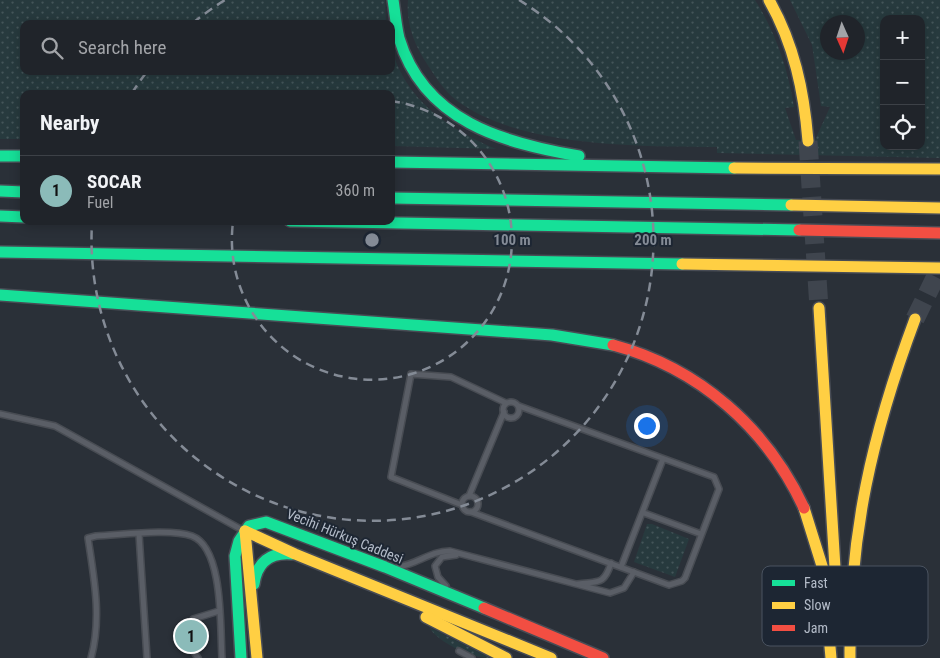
<!DOCTYPE html>
<html lang="en">
<head>
<meta charset="utf-8">
<style>
  :root { --surface:#20242a; --page:#282c32; --text:#f1f3f6; --muted:#a2a4a8; --line:#3d4147; --accent:#8bbbb9 }
  body { margin:0; font-family:"Roboto Condensed",sans-serif; background:var(--page); color:var(--text) }
  .controls { position:absolute; right:15px; top:15px; display:grid; overflow:hidden; border-radius:10px; box-shadow:0 2px 12px #0003 }
  .controls button { width:45px; height:45px; display:grid; place-items:center; padding:0; border:0; border-bottom:1px solid var(--line); background:var(--surface); color:var(--text); font:25px sans-serif }
  .compass { position:absolute; left:820px; top:15px; width:45px; height:45px; border-radius:50%; background:var(--surface); box-shadow:0 2px 12px #0003; rotate:177deg }
  .you { position:absolute; left:646px; top:425px; width:18px; height:18px; margin:-12px; border:4px solid #fff; border-radius:50%; background:#1a73e8; box-shadow:0 0 0 8px #1a73e833 }
  .badge { display:grid; place-items:center; width:32px; height:32px; border-radius:50%; background:var(--accent); color:#111; font-size:16px; font-weight:700 }
  .pin { position:absolute; translate:-50% -50%; border:2px solid #fff; box-shadow:0 1px 5px #0006 }
  .list { margin:0; padding:0; list-style:none }
  h2 { display:flex; justify-content:space-between; align-items:center; height:65px; margin:0; padding:0 20px; font-size:21px }
  h2 small { font-size:16px; font-weight:400; color:var(--muted) }
  .list li { display:grid; grid-template-columns:32px 1fr auto; gap:15px; align-items:center; box-sizing:border-box; height:70px; padding:0 20px; border-top:1px solid var(--line) }
  .list b { display:block; font-size:19px; white-space:nowrap }
  .list p { margin:0; font-size:16px; white-space:nowrap; color:var(--muted) }
  .list em { font-size:16px; font-style:normal; color:var(--muted) }
  .icon { flex:none; width:28px; height:28px; fill:none; stroke:currentColor; stroke-width:2; stroke-linecap:round; stroke-linejoin:round }
  .map { position:relative; flex:none; width:940px; height:658px; overflow:hidden }
  .search { position:absolute; background:var(--surface); box-shadow:0 2px 12px #0003; left:20px; top:20px; width:375px; height:55px; display:flex; align-items:center; gap:12px; box-sizing:border-box; padding:0 18px; border-radius:10px; color:var(--muted); font-size:19px }
  .panel { position:absolute; background:var(--surface); box-shadow:0 2px 12px #0003; left:20px; top:90px; width:375px; height:135px; border-radius:10px }
  .map>svg:first-child { display:block }
</style>
</head>
<body>
<div class="map">
<svg width="940" height="658" viewBox="0 0 940 658">
  <defs>
    <pattern id="grass-dots" width="8" height="8" patternUnits="userSpaceOnUse" patternTransform="scale(1.25)"><rect width="8" height="8" fill="#273a3e"/><path d="M2 2h.1M6 6h.1" fill="none" stroke="#445559" stroke-width="1.8" stroke-linecap="round"/></pattern>
  </defs>
  <rect width="100%" height="100%" fill="#2a3038"/>
  <g fill="url(#grass-dots)" fill-rule="evenodd">
    <path d="M0 0H385L386 24H24V71H391V46C404 100 449 129 496 149L391 146V94H24V139H0Z"/>
    <path d="M408 0H755C776 33 788 69 794 107L785 108 796 140H815L830 107 821 106 812 45 790 0H940V158L717 153V147C640 146 520 148 456 100 444 91 435 76 427 64 414 44 406 24 408 0ZM884 19H921V146H884ZM828 22H858V52H828Z"/>
    <path d="M647 524H652L689 539 675 577 634 562Z"/>
    <path d="M429 627 490 658C472 658 438 643 429 627Z"/>
  </g>
  <g fill="none" stroke-linecap="round" stroke-linejoin="round">
    <g stroke="#3f454e" stroke-width="19" stroke-dasharray="19 9" stroke-linecap="butt">
      <path d="M808 141 819 308"/>
      <path d="M915 319 940 268"/>
    </g>
    <g stroke="#484c53" stroke-width="8">
      <g id="lane">
        <circle cx="511" cy="410" r="8"/>
        <path d="M0 414 55 426 244 531"/>
        <circle cx="470" cy="504" r="8"/>
        <path d="M469 496 504 412"/>
        <path d="M462 505 391 477 411 374 451 377 506 403"/>
        <path d="M471 512 669 585 682 581 685 578 719 489 714 477 519 406"/>
        <path d="M644 513 701 534"/>
        <path d="M139 534 147 658"/>
        <path d="M398 567C418 564 430 551 450 551L610 593 624 588 634 572"/>
        <path d="M621 567 663 459"/>
        <path d="M578 584C597 581 604 586 611 563"/>
        <path d="M446 586 438 577 435 566 442 557 456 555"/>
        <path d="M459 651 472 658"/>
        <path d="M91 658C102 618 94 578 88 538L96 536C121 535 170 528 192 536 224 548 220 629 222 658"/>
        <path d="M198 658C189 647 189 632 193 619L219 611"/>
      </g>
    </g>
    <g stroke="#484c55" stroke-width="14">
      <g id="fast">
        <path d="M393 0C395 12 396 26 399 38 424 121 503 143 579 156"/>
        <path d="M0 156H24"/>
        <path d="M391 162 734 168"/>
        <path d="M0 191 24 192"/>
        <path d="M391 198 791 205"/>
        <path d="M0 216 24 217"/>
        <path d="M290 221 799 230"/>
        <path d="M0 252 682 264"/>
        <path d="M0 295 552 335 613 345"/>
        <path d="M254 584C257 562 270 552 292 554"/>
        <path d="M241 658 235 556 239 541 249 526 266 522 385 567 484 608"/>
      </g>
    </g>
    <g stroke="#484c55" stroke-width="14">
      <g id="slow">
        <path d="M769 0C794 44 804 91 808 141"/>
        <path d="M734 168 940 169"/>
        <path d="M791 205 940 208"/>
        <path d="M682 264 940 268"/>
        <path d="M819 308 836 584"/>
        <path d="M804 508 823 569 831 658"/>
        <path d="M245 531 295 554 551 658"/>
        <path d="M245 531 257 658"/>
        <path d="M426 617 506 658"/>
        <path d="M850 658C849 535 872 434 915 319"/>
      </g>
    </g>
    <g stroke="#484c55" stroke-width="14">
      <g id="jam">
        <path d="M799 230 940 233"/>
        <path d="M613 345C699 368 767 428 804 508"/>
        <path d="M484 608 603 658"/>
      </g>
    </g>
    <use href="#lane" stroke="#5a5e66" stroke-width="5"/>
    <use href="#fast" stroke="#16e098" stroke-width="11"/>
    <use href="#slow" stroke="#ffcf43" stroke-width="11"/>
    <use href="#jam" stroke="#f24e42" stroke-width="11"/>
  </g>
  <g fill="none" stroke="#848b96" stroke-width="2.5" stroke-dasharray="9 6">
    <path d="M391 101A140 140 0 1 1 233 222"/>
    <path d="M132 93A281 281 0 0 1 146 73M193 23A281 281 0 0 1 225 0M519 0A281 281 0 1 1 92 223"/>
  </g>
  <g text-anchor="middle" stroke-width="4" stroke-linejoin="round" paint-order="stroke">
    <g font-size="14" fill="#b4bcc9" stroke="#1d2633">
      <text transform="translate(345 536) rotate(22)" y="5">Vecihi Hürkuş Caddesi</text>
    </g>
  </g>
  <rect x="762" y="566" width="166" height="80" rx="8" fill="#1d2633" stroke="#4a5360" stroke-width="1"/>
  <rect x="772" y="580" width="23" height="6" fill="#16e098"/>
  <rect x="772" y="602" width="23" height="7" fill="#ffcf43"/>
  <rect x="772" y="625" width="23" height="6" fill="#f24e42"/>
  <g font-size="14" fill="#b4bcc9">
    <text x="804" y="588">Fast</text>
    <text x="804" y="610">Slow</text>
    <text x="804" y="633">Jam</text>
  </g>
  <circle cx="372" cy="240" r="8" fill="#848b96" stroke="#1d2633" stroke-width="2.5"/>
  <g font-size="15" text-anchor="middle" font-weight="bold" fill="#848b96" stroke="#1d2633" stroke-width="4" stroke-linejoin="round" paint-order="stroke">
    <text x="512" y="245">100 m</text>
    <text x="653" y="245">200 m</text>
  </g>
</svg>
<div class="controls">
<button>+</button>
<button>−</button>
<button><svg class="icon" aria-label="locate" viewBox="0 0 24 24"><circle cx="12" cy="12" r="6"/><path d="M12 2v4M12 18v4M2 12h4M18 12h4"/></svg></button>
</div>
<svg class="compass" viewBox="-18 -18 36 36"><path d="M0-13l5 13h-10z" fill="#e53935"/><path d="M0 13l5-13h-10z" fill="#a2a4a8"/></svg>
<div class="you"></div>
<div class="pin badge" style="left:191px;top:636px">1</div>
<div class="search"><svg class="icon" aria-label="search" viewBox="0 0 24 24"><circle cx="10" cy="10" r="6"/><path d="M15 15l6 6"/></svg>Search here</div>
<section class="panel">
<h2>Nearby<small></small></h2>
<ul class="list">
<li><span class="badge">1</span><div><b>SOCAR</b><p>Fuel</p></div><em>360 m</em></li>
</ul>
</section>
</div>
</body>
</html>
